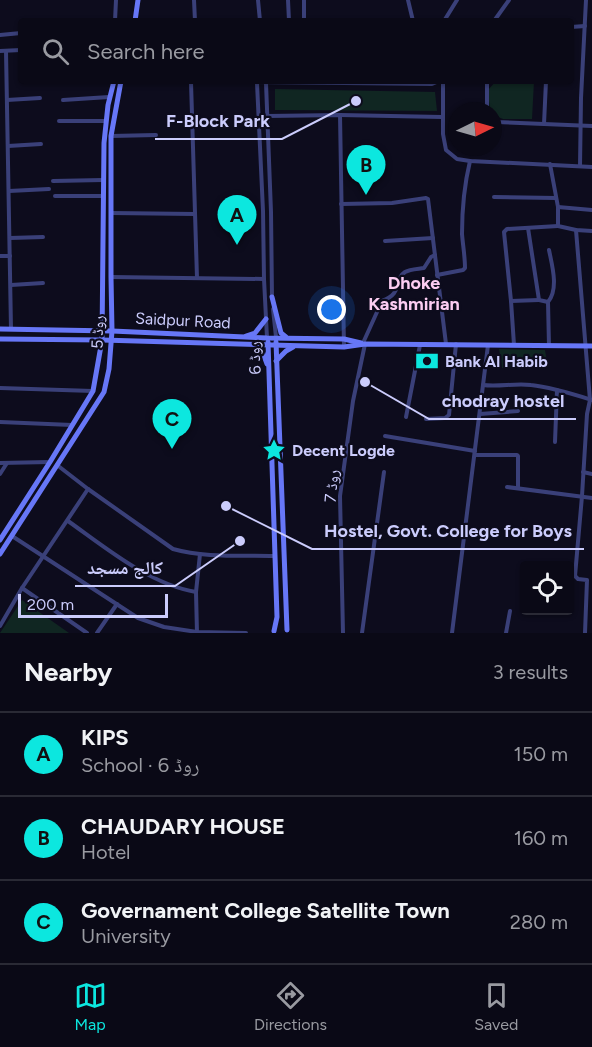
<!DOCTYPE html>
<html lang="en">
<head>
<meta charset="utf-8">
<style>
  :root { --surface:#0a0916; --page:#181723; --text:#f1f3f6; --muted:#999aa1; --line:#2a2a35; --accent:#0ce7df }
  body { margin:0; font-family:Figtree,"Noto Naskh Arabic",sans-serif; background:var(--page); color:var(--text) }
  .controls { position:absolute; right:18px; bottom:18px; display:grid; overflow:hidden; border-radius:6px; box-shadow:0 2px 4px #0004 }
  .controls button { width:54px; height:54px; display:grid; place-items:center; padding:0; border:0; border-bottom:2px solid var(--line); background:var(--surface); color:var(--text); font:30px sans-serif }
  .compass { position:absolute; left:448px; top:102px; width:54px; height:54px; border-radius:50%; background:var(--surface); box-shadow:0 2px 4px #0004; rotate:85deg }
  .scale { position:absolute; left:18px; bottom:15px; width:150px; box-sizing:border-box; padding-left:6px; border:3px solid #cbccfc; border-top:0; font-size:16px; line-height:21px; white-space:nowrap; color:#cbccfc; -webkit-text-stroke:4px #0d0c1d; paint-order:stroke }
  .you { position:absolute; left:332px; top:310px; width:21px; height:21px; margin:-15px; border:4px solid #fff; border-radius:50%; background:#1a73e8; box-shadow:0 0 0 9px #1a73e833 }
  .badge { display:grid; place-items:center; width:39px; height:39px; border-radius:50%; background:var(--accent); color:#111; font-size:20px; font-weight:700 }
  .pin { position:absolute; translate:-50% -50px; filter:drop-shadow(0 2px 3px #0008) }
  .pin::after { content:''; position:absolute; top:32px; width:21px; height:18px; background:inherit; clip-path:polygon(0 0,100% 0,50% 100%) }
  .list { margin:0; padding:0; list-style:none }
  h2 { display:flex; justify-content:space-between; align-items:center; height:78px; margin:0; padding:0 24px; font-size:26px }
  h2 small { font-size:20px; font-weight:400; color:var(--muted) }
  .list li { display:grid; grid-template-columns:39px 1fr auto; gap:18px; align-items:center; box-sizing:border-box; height:84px; padding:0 24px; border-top:2px solid var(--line) }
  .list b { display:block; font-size:22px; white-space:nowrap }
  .list p { margin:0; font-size:20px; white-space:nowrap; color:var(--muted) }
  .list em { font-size:20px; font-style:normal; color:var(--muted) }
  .icon { flex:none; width:33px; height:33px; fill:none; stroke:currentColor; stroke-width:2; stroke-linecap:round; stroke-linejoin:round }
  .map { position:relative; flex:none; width:592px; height:633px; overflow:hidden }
  .search { position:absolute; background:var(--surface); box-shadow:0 2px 4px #0004; left:18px; right:18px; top:18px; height:66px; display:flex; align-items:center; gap:15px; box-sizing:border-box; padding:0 21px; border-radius:6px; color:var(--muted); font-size:22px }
  .sheet { height:330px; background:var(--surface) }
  nav { display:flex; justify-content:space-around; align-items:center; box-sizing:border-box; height:84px; border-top:2px solid var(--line); background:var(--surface); font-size:16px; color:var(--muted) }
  nav a { display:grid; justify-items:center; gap:3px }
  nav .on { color:var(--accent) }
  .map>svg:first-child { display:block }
</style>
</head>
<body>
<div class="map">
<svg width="592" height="633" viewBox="0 0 592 633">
  <rect width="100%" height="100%" fill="#0d0c1d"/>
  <g fill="#102622">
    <path d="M496 81H534L532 119H503L493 115V111H490L488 90Z"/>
    <path d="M275 89 435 92 437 111 275 110Z"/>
    <path d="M499 349 545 350 547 362 502 368Z"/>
    <path d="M22 600 69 633H0Z"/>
  </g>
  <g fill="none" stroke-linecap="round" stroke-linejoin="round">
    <g stroke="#3a4079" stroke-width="4">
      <path d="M194 0 195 21"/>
      <path d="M258 0 260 21"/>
      <path d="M288 0 289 21"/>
      <path d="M304 0V21"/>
      <path d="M408 0 413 21"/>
      <path d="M115 21 116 0"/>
      <path d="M444 21 457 0"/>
      <path d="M494 21 509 0"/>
      <path d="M571 27 585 26"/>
      <path d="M0 35 21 33"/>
      <path d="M0 51 21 50"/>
      <path d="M6 51 11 329"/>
      <path d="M163 81 432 84 439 81"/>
      <path d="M443 81V134L446 150 457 159 470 161 592 167"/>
      <path d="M191 82 197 278"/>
      <path d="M257 83 263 211 264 279 267 338"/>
      <path d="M266 83 271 212 272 298"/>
      <path d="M7 100 40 98"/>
      <path d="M63 100 109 97"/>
      <path d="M487 111V81"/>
      <path d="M340 115 442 117"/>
      <path d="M267 116 340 115 344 347"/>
      <path d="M493 120 496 122 592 126"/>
      <path d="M59 121H106"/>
      <path d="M544 124 546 81"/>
      <path d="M111 136 156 135"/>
      <path d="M8 146 41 144"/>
      <path d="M550 164 558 207V226L576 230 592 231"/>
      <path d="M580 166 581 98 586 0"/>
      <path d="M53 181 103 180"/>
      <path d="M9 191 49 189"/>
      <path d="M55 196H103"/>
      <path d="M494 197 556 198"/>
      <path d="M341 204 392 203 426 198 428 199 446 344"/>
      <path d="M558 207 592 210"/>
      <path d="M111 213 195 214"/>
      <path d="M528 228 539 300 548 302 549 346"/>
      <path d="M576 230 590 400 587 414 582 496 575 576 578 579 587 580 585 633"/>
      <path d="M10 238 43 237"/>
      <path d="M385 241 433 238"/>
      <path d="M0 256H10"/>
      <path d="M437 275 463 270 465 268C465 257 463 246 462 234 462 209 464 186 470 161"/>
      <path d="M111 277 264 279"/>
      <path d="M11 285 43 283"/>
      <path d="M511 301 539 300"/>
      <path d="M548 302C559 289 552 265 549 250"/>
      <path d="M273 309 276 337"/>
      <path d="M363 343 382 301C404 293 392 281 405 272 410 269 418 269 424 268L431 257 435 255"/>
      <path d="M514 345 511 301 504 232 507 229 558 226"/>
      <path d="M483 385C499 387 515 383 531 385 551 387 573 394 592 400"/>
      <path d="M0 388 93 391"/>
      <path d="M480 414 518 411"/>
      <path d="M406 417 420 345"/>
      <path d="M426 419 445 418 449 415 456 344"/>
      <path d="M0 422 72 425"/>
      <path d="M385 436 475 451"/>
      <path d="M555 442 557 390"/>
      <path d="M475 455H517L518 456V488"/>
      <path d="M0 463 50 462"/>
      <path d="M57 465 88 489 173 549C205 558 241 555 274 556"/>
      <path d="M583 472 592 474"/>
      <path d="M0 474 7 463"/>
      <path d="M507 487 592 498"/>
      <path d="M68 521C106 548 149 584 196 592"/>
      <path d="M12 536 138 618 164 627 197 632 246 633"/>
      <path d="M22 588 87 633"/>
      <path d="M0 626 22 588 88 489"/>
      <path d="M97 633 117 604"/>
      <path d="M197 633 196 592 200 554"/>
      <path d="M343 633 340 496 353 401 365 344"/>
      <path d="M362 633 384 472"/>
      <path d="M452 633 488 345"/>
      <path d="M506 633 510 611"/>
    </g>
    <g stroke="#6777f7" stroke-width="5">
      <path d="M135 21 138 0"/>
      <path d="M272 297 281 333 286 337"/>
      <path d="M0 329 112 331 267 338 344 339 361 343"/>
      <path d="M246 336 255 333 266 319"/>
      <path d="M0 339 102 340 344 347 365 344 592 346"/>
      <path d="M268 342 277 617 274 631"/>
      <path d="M276 342 287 630"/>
      <path d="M256 345 263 353 267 364"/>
      <path d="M276 361 286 351 293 347"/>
      <path d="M0 540 50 462 93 391 102 340 104 143 108 105 114 81"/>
      <path d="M0 554 104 392 109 369 112 331 111 277V136L121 81"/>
    </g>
  </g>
  <defs>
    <g id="bank-bare" transform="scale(1.8)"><path d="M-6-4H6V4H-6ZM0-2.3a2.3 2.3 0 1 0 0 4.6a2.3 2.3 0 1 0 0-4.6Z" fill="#0ce7df" stroke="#0d0c1d" stroke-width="2.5" paint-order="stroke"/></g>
    <g id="sight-bare" transform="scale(1.8)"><path d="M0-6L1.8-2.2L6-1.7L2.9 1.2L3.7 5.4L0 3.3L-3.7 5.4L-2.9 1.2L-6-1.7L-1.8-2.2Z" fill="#0ce7df" stroke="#0d0c1d" stroke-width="2.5" paint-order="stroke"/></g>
  </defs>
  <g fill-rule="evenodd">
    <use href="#bank-bare" x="427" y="361"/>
    <use href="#sight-bare" x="274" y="450"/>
  </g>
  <g text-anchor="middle" stroke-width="4.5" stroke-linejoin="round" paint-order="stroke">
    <g font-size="16" fill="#cbccfc" stroke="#0d0c1d">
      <text transform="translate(183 320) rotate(3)" y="6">Saidpur Road</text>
      <text transform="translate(97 332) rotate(-88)" y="6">روڈ 5</text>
      <text transform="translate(254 358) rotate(-93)" y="6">روڈ 6</text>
      <text transform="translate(331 486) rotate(-85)" y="6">روڈ 7</text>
    </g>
    <g font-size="16" font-weight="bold" fill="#cbccfc" stroke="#0d0c1d" text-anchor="start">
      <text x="445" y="367">Bank Al Habib</text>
      <text x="292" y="456">Decent Logde</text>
    </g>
    <g font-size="18" font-weight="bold" fill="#fccdf2" stroke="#0d0c1d">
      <text x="414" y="289">Dhoke<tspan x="414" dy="21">Kashmirian</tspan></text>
    </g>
  </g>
  <path fill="none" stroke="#cbccfc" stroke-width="2" d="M356 101L282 139H155M365 382L429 419H576M226 506L312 549H584M240 541L175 586H75"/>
  <g fill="#cbccfc" stroke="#0d0c1d" stroke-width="2">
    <circle cx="356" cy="101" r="6"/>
    <circle cx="365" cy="382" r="6"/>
    <circle cx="226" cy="506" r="6"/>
    <circle cx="240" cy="541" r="6"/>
  </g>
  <g font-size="18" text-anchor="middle" font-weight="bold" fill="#cbccfc" stroke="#0d0c1d" stroke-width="4.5" stroke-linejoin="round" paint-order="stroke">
    <text x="218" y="127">F-Block Park</text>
    <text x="503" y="407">chodray hostel</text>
    <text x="448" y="537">Hostel, Govt. College for Boys</text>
    <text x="125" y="574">کالج مسجد</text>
  </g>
</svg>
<div class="controls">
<button><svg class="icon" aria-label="locate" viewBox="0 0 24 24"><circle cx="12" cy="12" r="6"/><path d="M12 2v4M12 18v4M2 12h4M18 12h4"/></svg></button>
</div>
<svg class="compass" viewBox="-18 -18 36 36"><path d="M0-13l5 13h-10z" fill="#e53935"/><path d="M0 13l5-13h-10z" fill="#999aa1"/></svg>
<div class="scale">200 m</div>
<div class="you"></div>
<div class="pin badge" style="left:237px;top:245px">A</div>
<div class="pin badge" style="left:366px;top:195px">B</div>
<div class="pin badge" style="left:172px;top:449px">C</div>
<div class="search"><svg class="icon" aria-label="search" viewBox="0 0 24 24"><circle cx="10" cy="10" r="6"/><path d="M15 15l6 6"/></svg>Search here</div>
</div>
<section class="sheet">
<h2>Nearby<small>3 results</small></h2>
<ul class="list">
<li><span class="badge">A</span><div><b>KIPS</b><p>School · روڈ 6</p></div><em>150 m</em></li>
<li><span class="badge">B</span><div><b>CHAUDARY HOUSE</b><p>Hotel</p></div><em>160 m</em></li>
<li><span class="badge">C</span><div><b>Governament College Satellite Town</b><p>University</p></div><em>280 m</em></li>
</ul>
</section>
<nav>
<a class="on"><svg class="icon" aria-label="map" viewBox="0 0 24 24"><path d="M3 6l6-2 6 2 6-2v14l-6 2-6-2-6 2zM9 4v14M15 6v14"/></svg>Map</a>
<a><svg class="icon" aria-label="directions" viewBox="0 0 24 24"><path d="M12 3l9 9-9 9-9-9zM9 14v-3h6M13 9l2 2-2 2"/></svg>Directions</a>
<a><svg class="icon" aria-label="saved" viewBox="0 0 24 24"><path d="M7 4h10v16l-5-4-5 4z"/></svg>Saved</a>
</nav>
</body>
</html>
